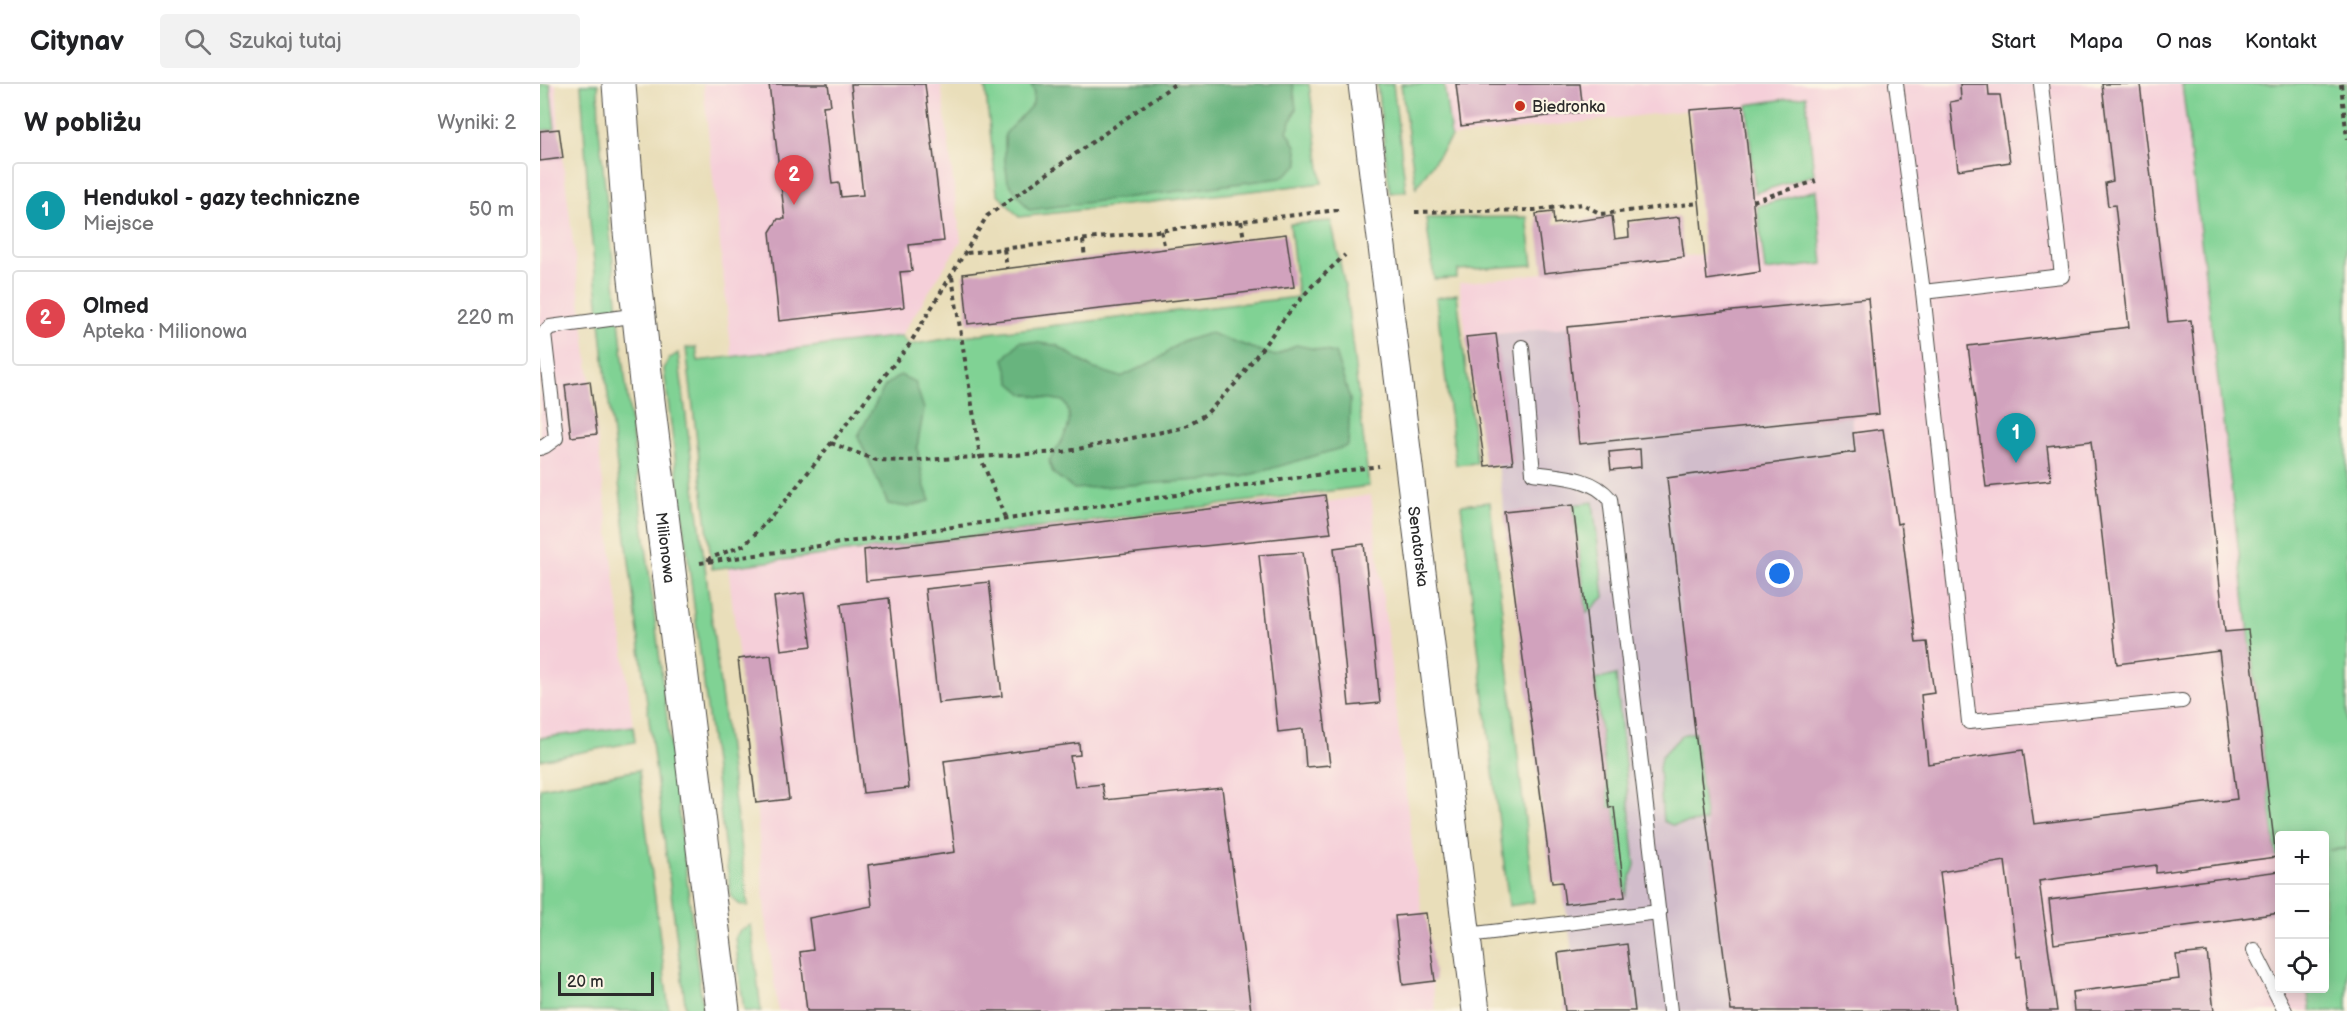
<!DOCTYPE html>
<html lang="pl">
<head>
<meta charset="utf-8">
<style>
  :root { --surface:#fff; --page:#f2f2f2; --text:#202124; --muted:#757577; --line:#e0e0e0; --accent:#ea580c }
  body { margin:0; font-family:"Balsamiq Sans",sans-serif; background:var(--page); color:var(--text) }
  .controls { position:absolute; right:18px; bottom:18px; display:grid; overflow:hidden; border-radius:6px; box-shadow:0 3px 15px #0003 }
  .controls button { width:54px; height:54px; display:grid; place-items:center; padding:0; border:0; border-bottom:2px solid var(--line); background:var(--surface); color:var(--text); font:30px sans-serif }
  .scale { position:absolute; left:18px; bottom:15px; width:96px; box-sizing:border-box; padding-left:6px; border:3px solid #2b2b2b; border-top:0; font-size:16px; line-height:21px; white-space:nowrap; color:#2b2b2b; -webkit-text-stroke:4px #fcf5e5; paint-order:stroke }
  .you { position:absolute; left:1240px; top:490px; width:21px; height:21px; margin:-15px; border:4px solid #fff; border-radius:50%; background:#1a73e8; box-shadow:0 0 0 9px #1a73e833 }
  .badge { display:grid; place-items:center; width:39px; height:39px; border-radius:50%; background:var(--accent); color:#fff; font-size:20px; font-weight:700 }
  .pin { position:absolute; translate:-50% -50px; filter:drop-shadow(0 2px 3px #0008) }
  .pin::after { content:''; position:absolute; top:32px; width:21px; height:18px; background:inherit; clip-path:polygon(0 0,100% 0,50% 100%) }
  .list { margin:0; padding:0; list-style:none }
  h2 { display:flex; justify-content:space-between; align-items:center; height:78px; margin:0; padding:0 24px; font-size:26px }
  h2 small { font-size:20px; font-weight:400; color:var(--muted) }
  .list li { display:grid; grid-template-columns:39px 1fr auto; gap:18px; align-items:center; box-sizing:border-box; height:96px; margin:0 12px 12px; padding:0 12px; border:2px solid var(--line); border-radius:6px }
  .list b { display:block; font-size:22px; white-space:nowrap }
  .list p { margin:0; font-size:20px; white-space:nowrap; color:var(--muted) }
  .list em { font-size:20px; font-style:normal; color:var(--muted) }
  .icon { flex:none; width:33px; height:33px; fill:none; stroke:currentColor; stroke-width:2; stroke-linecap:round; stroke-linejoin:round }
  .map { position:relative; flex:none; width:1807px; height:927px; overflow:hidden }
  header { display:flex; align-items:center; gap:36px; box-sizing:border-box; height:84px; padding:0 30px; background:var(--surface); border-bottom:2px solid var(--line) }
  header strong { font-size:28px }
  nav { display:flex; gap:33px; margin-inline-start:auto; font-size:21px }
  .search { width:420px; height:54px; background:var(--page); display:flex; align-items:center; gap:15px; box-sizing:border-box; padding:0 21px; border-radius:6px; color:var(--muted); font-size:22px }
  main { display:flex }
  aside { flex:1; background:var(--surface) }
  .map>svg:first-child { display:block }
</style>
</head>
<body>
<header>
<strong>Citynav</strong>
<div class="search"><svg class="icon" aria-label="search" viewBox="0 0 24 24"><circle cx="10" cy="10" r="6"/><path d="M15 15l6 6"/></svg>Szukaj tutaj</div>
<nav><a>Start</a><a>Mapa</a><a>O nas</a><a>Kontakt</a></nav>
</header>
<main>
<aside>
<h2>W pobliżu<small>Wyniki: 2</small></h2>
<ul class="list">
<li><span class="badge" style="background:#0f9aa8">1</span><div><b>Hendukol - gazy techniczne</b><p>Miejsce</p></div><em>50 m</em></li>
<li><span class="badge" style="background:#e0444e">2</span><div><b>Olmed</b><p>Apteka · Milionowa</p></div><em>220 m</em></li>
</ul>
</aside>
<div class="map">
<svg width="1807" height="927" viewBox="0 0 1807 927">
  <rect width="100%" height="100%" fill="#fcf5e5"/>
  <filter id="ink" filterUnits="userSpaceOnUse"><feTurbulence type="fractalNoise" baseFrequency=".0167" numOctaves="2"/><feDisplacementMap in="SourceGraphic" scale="12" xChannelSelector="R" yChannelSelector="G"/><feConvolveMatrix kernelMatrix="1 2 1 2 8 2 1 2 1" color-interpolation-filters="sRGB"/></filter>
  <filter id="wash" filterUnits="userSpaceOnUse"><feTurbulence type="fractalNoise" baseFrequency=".008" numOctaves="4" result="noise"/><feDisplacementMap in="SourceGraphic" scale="24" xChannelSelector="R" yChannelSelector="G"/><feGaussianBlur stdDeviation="1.35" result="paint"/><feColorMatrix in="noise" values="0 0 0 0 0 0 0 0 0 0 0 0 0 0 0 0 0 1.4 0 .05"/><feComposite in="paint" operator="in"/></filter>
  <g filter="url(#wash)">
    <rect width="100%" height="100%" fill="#e9deba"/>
    <g fill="#f5cfd9">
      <path d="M0 0H16L19 45 93 642 0 654Z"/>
      <path d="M163 0H401L421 157 361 252 192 274Z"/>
      <path d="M904 0H1642L1708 546 1739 772 1740 904H1784L1785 767 1807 764V927H1387L1311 333 1039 360 1027 243 926 253 919 199 1164 170 1150 26 911 53Z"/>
      <path d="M831 411 872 760 896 927H238L225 830 216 719 188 483 324 466 326 497 791 449 786 418Z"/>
    </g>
    <path fill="#d1bdcb" d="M1027 243 1039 360 1311 333 1387 927H1025L1018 869 1032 866 1022 799H1012L958 381 945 382 926 253Z"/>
    <g fill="#80d294" stroke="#567e60" stroke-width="1.5">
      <path d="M0 0H10L15 45 0 47Z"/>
      <path d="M41 0H58L59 45 85 292 163 927H146L66 296 50 139Z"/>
      <path d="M445 0H769L782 99 479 133 457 109Z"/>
      <path d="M837 0H853L866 107 850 109Z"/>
      <path d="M861 0H904L911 53 876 104Z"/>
      <path d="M1642 0H1807V764L1789 766 1807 765V927H1771L1767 905 1784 904V752H1740L1739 773H1736Z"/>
      <path d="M1266 12 1274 91 1215 109 1207 21Z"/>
      <path d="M1276 106 1283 180 1225 187 1217 122Z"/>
      <path d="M987 133 993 181 918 186 916 194 894 195 886 134Z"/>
      <path d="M791 137 806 207 829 402 172 485 146 264 156 263 158 277 361 252 369 261 423 252 758 213 750 140Z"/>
      <path d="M917 210 937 379 916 381 896 214Z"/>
      <path d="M138 269 208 822 200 821 191 813 124 285 129 275Z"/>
      <path d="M950 418 994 818 969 822 921 421Z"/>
      <path d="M1053 418 1064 513 1047 529 1033 421Z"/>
      <path d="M1076 591 1095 781 1085 813 1074 724H1069L1055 596Z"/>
      <path d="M93 642 95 658 0 676V654Z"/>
      <path d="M1155 648 1166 737 1132 741 1123 737 1119 685 1121 673 1142 651Z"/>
      <path d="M99 686 129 927H0V704Z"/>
      <path d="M211 841 221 927H204L195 853 200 846Z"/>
    </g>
    <g fill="#68b47e" stroke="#4a7054" stroke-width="1.5">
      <path d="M491 0H753L756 25 747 47 756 62 759 80 741 94 489 126 468 98 465 78V50L493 20 494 7Z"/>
      <path d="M670 249 735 272 756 261 795 269 810 315 808 362 703 393 534 405 513 389 509 377C521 357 539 338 523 317L484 310 471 299 464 275 480 257 516 261 552 284 581 293 618 275 641 258Z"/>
      <path d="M360 291 375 298 384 325 377 363 384 400 390 417 368 423 348 420 318 352 345 302Z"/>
    </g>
    <g id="blocks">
      <g fill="#d1a2bd">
        <path d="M229 0H288L291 21 283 22 292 100 299 99 301 113 323 111 311 0H385L404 157 369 161 372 187 360 188 364 223 239 237 230 148 238 135H245Z"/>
        <path d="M916 0H1040L1043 28 921 42Z"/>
        <path d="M1420 0H1448L1449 11H1460L1470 78 1418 86 1410 18 1421 16Z"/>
        <path d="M1562 0H1600L1628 238 1651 236 1685 548 1708 546 1736 773 1616 789V781L1499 797 1517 927H1487L1481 872 1477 873 1465 777 1400 788 1416 927H1191L1155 648 1127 394 1315 368 1313 349 1343 345 1357 440 1361 439 1376 559 1387 558 1394 609 1381 611 1388 680 1483 666 1494 740 1697 715 1679 567 1577 580 1551 357 1507 362 1511 396 1446 403 1428 262 1589 243 1575 121 1568 122 1565 99 1573 97Z"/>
        <path d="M1203 22 1220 188 1167 196 1150 26Z"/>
        <path d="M19 45 23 74 0 77V47Z"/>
        <path d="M1013 128 1014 140 1072 132 1075 155 1089 153 1088 139 1139 133 1144 173 1004 189 996 130Z"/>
        <path d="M746 150 754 203 428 240 423 190Z"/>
        <path d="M1328 214 1339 330 1039 360 1027 243Z"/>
        <path d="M956 250 973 379 945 382 926 253Z"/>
        <path d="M50 297 57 350 31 353 25 301Z"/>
        <path d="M1100 365 1101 383 1071 386 1069 368Z"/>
        <path d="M785 411 791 449 326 497 324 466Z"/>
        <path d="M1033 421 1069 724 1074 723 1085 813 1025 820 1022 798 1012 799 964 428Z"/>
        <path d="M824 460 840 619 809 622 794 464Z"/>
        <path d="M763 468 790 681 766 683 763 645 738 648 719 471Z"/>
        <path d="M449 498 462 612 398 619 385 505Z"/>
        <path d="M264 509 272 562 241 566 234 513Z"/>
        <path d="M349 514 369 704 323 709 301 520Z"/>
        <path d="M231 571 249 715 216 719 198 575Z"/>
        <path d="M539 659 540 671 530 672 535 703 562 700 565 716 682 704 711 927H267L260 868 273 866 269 834 332 822 328 781 415 768 404 677Z"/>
        <path d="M1740 787V829L1514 860 1509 816Z"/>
        <path d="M886 829 895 897 863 901 855 832Z"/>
        <path d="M1087 860 1095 927H1025L1018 869Z"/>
        <path d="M1667 868 1674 927H1534L1532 908 1639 895 1636 871Z"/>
      </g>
    </g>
  </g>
  <g filter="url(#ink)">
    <use href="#blocks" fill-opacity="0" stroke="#484640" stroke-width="1.5"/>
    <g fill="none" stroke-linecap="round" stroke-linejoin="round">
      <g stroke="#484640" stroke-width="16">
        <g id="service">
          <path d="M1356 0 1383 208"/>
          <path d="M1501 0 1522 192 1383 208 1429 638 1642 617"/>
          <path d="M982 263 993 389C1020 393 1051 392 1070 415L1130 927"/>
          <path d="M0 364 5 362 16 354 4 249 10 243 99 231"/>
          <path d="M927 851 1119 828"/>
          <path d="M1714 866 1745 927"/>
        </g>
      </g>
      <g stroke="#484640" stroke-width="29">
        <g id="minor">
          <path id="s1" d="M822 0 936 927"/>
        </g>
      </g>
      <g stroke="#484640" stroke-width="35">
        <g id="tertiary">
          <path id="s2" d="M79 0 90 148 108 317 183 927"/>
        </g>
      </g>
      <g stroke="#484640" stroke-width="4" stroke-dasharray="4.5 4.5" stroke-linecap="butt">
        <path d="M1801 0 1807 55"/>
        <path d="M1213 117 1276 97"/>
        <path d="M875 128 995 126 1043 120 1061 130 1159 119"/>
        <path d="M701 137 704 155"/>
        <path d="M621 147 625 165"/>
        <path d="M543 156 545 175"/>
        <path d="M464 165 467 184"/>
        <path d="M427 169 798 126"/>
        <path d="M412 193 440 372 466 436"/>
        <path d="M291 359 336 376 365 377 523 368 642 344 666 330 696 299 746 232 772 202 805 171"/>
        <path d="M168 477 170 474 205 461 246 416 369 261 447 132 635 0"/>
        <path d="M160 479 839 382"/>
      </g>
      <use href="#service" stroke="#fff" stroke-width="14"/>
      <use href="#minor" stroke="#fff" stroke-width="27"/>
      <use href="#tertiary" stroke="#fff" stroke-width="33"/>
    </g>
  </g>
  <circle fill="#c8321e" stroke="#fcf5e5" stroke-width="2" cx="980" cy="22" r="6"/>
  <g text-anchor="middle" stroke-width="4.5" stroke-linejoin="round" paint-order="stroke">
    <g font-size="16" fill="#2b2b2b" stroke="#fcf5e5" text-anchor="start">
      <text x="992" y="28">Biedronka</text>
    </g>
    <g font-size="16" fill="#2b2b2b" stroke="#fcf5e5">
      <text dy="6" stroke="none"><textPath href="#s1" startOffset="466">Senatorska</textPath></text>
      <text dy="6" stroke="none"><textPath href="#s2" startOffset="466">Milionowa</textPath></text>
    </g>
  </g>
</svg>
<div class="controls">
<button>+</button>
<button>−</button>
<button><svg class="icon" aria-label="locate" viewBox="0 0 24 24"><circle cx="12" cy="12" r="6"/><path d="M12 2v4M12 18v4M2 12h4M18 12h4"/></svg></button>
</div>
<div class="scale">20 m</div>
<div class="you"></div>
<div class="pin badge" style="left:1476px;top:379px;background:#0f9aa8">1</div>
<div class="pin badge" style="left:254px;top:121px;background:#e0444e">2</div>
</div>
</main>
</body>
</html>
